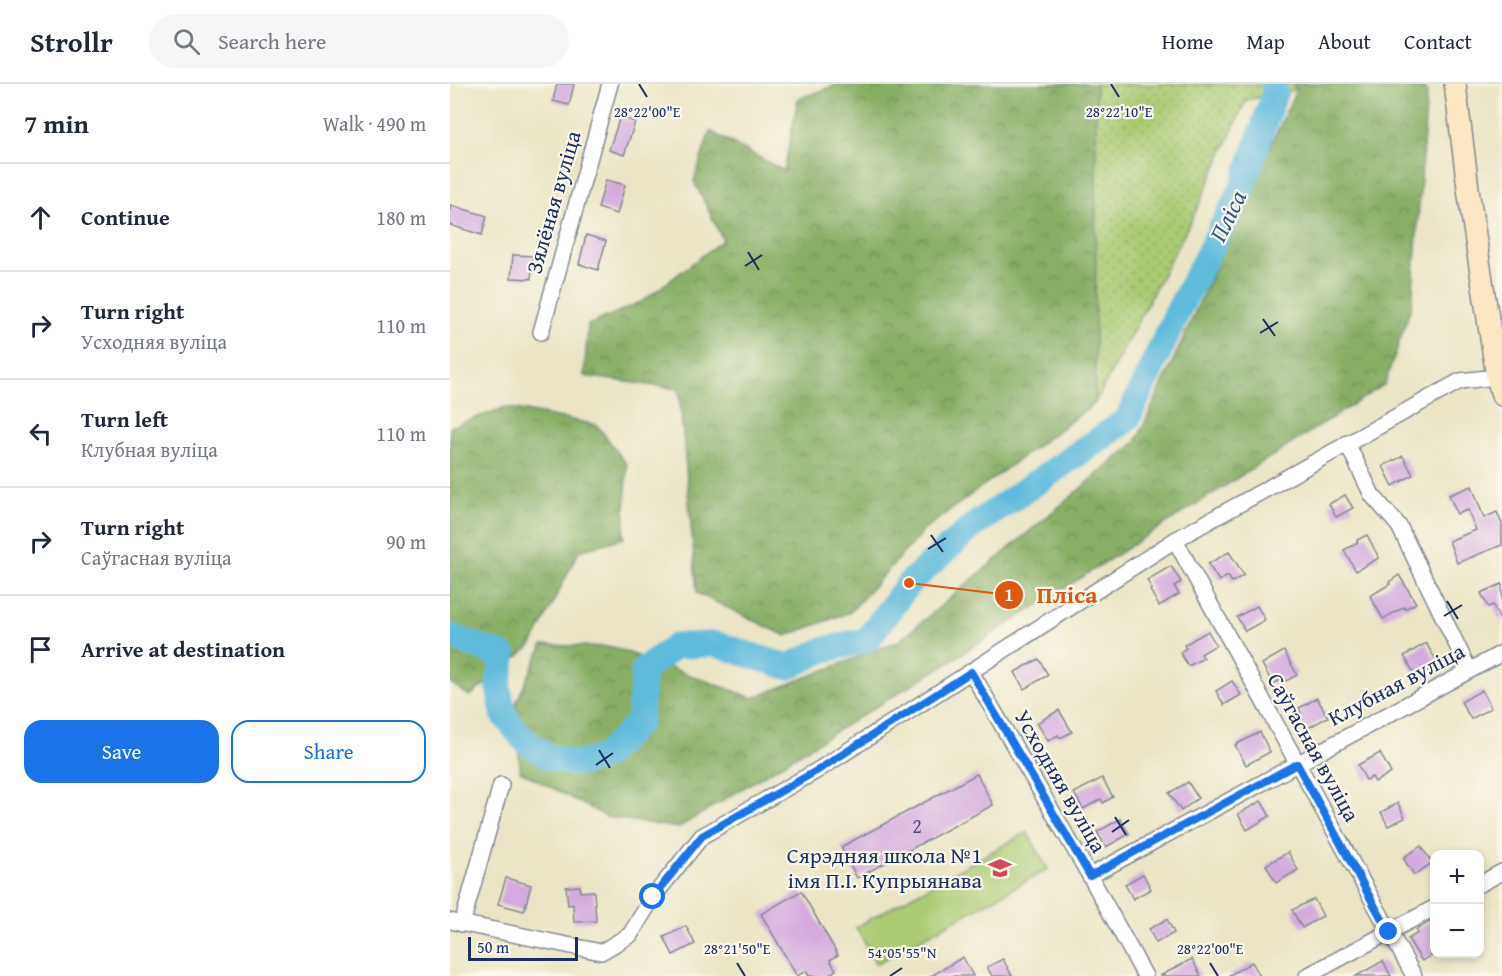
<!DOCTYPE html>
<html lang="en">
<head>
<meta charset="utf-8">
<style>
  :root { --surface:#fff; --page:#f6f6f7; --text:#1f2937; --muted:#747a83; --line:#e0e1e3; --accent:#1a73e8 }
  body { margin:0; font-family:"Gentium Book Plus",serif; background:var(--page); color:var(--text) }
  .controls { position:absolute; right:18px; bottom:18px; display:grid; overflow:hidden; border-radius:12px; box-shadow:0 3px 9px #0003 }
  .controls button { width:54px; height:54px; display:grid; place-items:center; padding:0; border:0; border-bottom:2px solid var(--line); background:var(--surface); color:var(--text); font:30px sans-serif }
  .scale { position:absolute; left:18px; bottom:15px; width:110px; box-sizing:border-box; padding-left:6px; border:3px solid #1b2f5e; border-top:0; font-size:16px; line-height:21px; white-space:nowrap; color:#1b2f5e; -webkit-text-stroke:4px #fbf7ec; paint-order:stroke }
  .stop { position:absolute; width:18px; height:18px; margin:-14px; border:4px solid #1a73e8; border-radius:50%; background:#fff }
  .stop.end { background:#1a73e8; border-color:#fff; box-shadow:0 2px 6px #0008 }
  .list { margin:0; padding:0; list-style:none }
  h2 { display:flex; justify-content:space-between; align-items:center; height:78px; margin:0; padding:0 24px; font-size:26px }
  h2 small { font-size:20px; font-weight:400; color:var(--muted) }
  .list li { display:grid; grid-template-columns:39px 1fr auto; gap:18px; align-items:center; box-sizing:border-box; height:108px; padding:0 24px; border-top:2px solid var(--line) }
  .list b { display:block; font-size:22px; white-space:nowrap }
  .list p { margin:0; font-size:20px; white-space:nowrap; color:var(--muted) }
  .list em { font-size:20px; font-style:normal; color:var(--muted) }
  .actions { display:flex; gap:12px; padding:18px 24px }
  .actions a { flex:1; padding:14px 0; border:2px solid var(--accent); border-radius:18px; text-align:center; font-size:21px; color:var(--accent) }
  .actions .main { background:var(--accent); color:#fff }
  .icon { flex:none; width:33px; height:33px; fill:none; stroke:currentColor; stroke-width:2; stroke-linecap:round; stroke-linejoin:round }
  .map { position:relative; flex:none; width:1052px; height:892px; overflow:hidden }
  header { display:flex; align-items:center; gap:36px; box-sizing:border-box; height:84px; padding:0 30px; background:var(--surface); border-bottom:2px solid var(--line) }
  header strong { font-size:28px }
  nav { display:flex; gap:33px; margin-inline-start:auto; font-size:21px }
  .search { width:420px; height:54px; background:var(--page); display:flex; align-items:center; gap:15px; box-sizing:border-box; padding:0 21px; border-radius:33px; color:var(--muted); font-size:22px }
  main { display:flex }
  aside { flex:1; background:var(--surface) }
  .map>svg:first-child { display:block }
</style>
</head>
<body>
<header>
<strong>Strollr</strong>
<div class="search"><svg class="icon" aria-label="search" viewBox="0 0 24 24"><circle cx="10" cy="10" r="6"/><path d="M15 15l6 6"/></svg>Search here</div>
<nav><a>Home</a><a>Map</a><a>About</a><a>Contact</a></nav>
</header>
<main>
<aside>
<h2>7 min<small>Walk · 490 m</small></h2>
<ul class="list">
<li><svg class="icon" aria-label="ahead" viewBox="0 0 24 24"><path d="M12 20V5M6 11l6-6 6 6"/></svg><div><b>Continue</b></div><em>180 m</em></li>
<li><svg class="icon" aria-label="right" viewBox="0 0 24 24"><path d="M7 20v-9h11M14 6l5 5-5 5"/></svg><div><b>Turn right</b><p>Усходняя вуліца</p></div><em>110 m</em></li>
<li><svg class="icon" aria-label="left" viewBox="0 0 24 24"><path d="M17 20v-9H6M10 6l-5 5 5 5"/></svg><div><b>Turn left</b><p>Клубная вуліца</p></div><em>110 m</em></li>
<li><svg class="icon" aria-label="right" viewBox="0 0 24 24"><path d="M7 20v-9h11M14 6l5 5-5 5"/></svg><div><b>Turn right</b><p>Саўгасная вуліца</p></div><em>90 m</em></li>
<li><svg class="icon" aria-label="arrive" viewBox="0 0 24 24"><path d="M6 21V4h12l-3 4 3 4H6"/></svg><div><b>Arrive at destination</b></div></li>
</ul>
<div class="actions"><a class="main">Save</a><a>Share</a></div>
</aside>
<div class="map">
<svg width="1052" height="892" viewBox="0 0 1052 892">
  <defs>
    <pattern id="grass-dots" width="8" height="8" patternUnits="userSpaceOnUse" patternTransform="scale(1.5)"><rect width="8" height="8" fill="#accb73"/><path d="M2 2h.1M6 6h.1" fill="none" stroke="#8ba562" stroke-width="1.8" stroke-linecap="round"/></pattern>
    <pattern id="forest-crowns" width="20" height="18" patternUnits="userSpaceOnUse" patternTransform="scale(1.5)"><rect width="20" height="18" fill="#89af65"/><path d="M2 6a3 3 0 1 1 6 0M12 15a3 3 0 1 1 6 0" fill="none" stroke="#6f8f56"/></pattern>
  </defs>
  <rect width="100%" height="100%" fill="#fbf7ec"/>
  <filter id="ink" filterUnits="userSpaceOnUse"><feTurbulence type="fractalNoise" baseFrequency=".0167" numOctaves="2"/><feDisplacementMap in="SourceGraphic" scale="12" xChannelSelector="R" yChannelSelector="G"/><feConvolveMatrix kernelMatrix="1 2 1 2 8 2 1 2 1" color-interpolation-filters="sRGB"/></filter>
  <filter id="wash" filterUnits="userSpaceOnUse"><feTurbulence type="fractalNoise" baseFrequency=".008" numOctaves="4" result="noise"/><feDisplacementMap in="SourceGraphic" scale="24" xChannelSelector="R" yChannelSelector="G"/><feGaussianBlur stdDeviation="1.35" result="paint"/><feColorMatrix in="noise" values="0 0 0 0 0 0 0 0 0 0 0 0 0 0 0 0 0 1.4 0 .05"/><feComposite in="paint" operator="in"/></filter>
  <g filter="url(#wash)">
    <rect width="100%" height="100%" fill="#ebe5c6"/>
    <path fill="url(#grass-dots)" stroke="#647d68" stroke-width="1.5" d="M646 0H844L846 6 796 16 745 129 645 319Z"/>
    <g fill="url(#forest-crowns)" stroke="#526f62" stroke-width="1.5">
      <path d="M389 0H646L645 319 476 444 400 528 336 552 247 509 229 305 134 292 138 241 193 217 273 156 244 97 260 47 334 87 348 15Z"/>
      <path d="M844 0H970L977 8 962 220 935 300 486 586 228 744 157 733 70 687 66 619 93 561 163 563 303 614 449 557 686 358 846 6Z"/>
      <path d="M56 323 147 341 177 381 174 454 129 467 82 561 20 612 0 599V343Z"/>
    </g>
    <path fill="#accb73" stroke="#647d68" stroke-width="1.5" d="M577 748 598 785 426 880 406 843Z"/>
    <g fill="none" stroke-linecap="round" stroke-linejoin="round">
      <path stroke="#5ebadc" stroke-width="26" d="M0 552 54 572 48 602 54 631 74 656 99 673 128 680 154 673 189 638 194 585 226 562 265 560 338 583 373 566 417 556 459 499 523 442 677 336 728 227 792 105 825 8 823 0"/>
    </g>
    <g id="blocks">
      <g fill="#d3abdd">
        <path d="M107 0H124L119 21 103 17Z"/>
        <path d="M170 33 185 38 174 71 159 66Z"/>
        <path d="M156 96 175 101 167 130 148 124Z"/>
        <path d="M0 121 37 132 32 151 0 141Z"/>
        <path d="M136 151 156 157 148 186 129 180Z"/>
        <path d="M63 171 83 172 81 195 61 194Z"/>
        <path d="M953 372 963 391 943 402 933 382Z"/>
        <path d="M1022 402 1034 434 1047 428 1052 440V461L1007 479 999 457 1026 446 1018 426 1007 430 999 411Z"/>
        <path d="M895 411 903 424 886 433 879 420Z"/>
        <path d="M917 451 929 474 906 487 894 466 908 458 907 456Z"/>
        <path d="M779 468 794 491 782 498 778 492 769 497 758 480Z"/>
        <path d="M721 482 731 498 724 502 729 510 709 522 700 506 702 505 697 496Z"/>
        <path d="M949 491 966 519 955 525 954 523 933 535 920 512 940 500 939 498Z"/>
        <path d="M1052 500V541L1043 521 1038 523 1031 509Z"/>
        <path d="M807 522 815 536 795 547 787 533Z"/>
        <path d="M758 547 766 561 751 570 754 574 738 582 730 568 736 564 734 561Z"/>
        <path d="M976 559 990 583 968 596 954 572Z"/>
        <path d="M834 567 847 591 836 597 834 594 823 600 812 580Z"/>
        <path d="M589 575 598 591 574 605 565 588Z"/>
        <path d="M782 597 791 611 774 621 766 607Z"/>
        <path d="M1032 606 1041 624 1021 635 1011 618Z"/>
        <path d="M867 614 878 633 849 649 841 635 851 629 849 624Z"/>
        <path d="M609 626 622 648 610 654 608 651 598 657 587 639Z"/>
        <path d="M810 648 820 668 796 681 785 661Z"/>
        <path d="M930 669 941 689 925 698 922 693 916 696 908 681Z"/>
        <path d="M527 690 543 721 407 794 391 763Z"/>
        <path d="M652 694 663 713 653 719 651 715 633 725 624 709Z"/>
        <path d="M738 698 748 714 731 727 719 709Z"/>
        <path d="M811 717 820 732 797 746 788 730Z"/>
        <path d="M948 719 955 734 938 742 931 728Z"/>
        <path d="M670 735 679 750 656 763 647 748Z"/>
        <path d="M971 762 982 779 964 791 953 774Z"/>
        <path d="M838 768 848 786 826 799 816 781Z"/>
        <path d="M693 790 701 805 683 815 675 800Z"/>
        <path d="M56 794 81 801 74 827 48 820Z"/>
        <path d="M130 802V808L144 807 146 837 124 838 123 820 118 821 116 803Z"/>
        <path d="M351 807 388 871 380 876 386 886 377 892H359L356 887 347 892 311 830Z"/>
        <path d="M864 815 873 832 852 844 842 826Z"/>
        <path d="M717 835 724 849 706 859 699 845Z"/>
        <path d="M984 835V870L972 877 958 855 968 849 966 846Z"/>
        <path d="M236 842 245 860 223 871 214 853Z"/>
        <path d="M513 873 523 892H481Z"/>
        <path d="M553 875 562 892H542L537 883Z"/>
        <path d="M742 875 751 892H710Z"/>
        <path d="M933 877 941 892H906Z"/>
        <path d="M802 878 810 892H778Z"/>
      </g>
    </g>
  </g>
  <g filter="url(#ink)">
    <use href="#blocks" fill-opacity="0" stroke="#838a92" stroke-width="1.5"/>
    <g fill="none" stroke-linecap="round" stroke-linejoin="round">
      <g stroke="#838a92" stroke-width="18">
        <g id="street">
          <path d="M91 248 160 0"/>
          <path d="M897 359 922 411 949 442 1019 586"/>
          <path d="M725 456 964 892"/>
          <path d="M521 588 640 792 695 892"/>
          <path d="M640 792 1052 569"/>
          <path d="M1030 800 1052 788"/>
          <path d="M0 837 151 868 180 851 203 813 252 752 368 686 725 456 1010 297 1047 293"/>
          <path d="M12 840 51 701"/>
          <path d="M857 892 984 824"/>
        </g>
      </g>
      <g stroke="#838a92" stroke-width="24">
        <path id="secondary" d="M1005 0 1019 112 1047 293 1052 311"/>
      </g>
      <use href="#street" stroke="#fff" stroke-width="15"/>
      <use href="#secondary" stroke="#fbe7c3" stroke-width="21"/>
    </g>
  </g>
  <g fill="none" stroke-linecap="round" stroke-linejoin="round" filter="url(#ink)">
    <path stroke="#1a73e8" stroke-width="8" d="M203 813 252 752 368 686 521 588 640 792 847 680 939 848"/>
  </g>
  <path fill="none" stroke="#1b2f5e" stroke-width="2" d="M189 0 197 13M661 0 669 13M298 168 309 186M295 182 312 171M813 235 825 252M810 249 828 238M481 451 493 468M478 465 496 454M997 517 1008 535M994 532 1012 521M149 666 160 684M146 681 163 669M665 733 676 751M662 748 679 736M287 879 295 892M760 879 768 892M440 892 452 884"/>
  <defs>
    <g id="school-bare" transform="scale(1.8)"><path d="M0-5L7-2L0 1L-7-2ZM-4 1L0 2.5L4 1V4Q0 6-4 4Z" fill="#d1495b" stroke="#fbf7ec" stroke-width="2.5" paint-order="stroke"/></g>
  </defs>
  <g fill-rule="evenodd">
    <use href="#school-bare" x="550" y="784"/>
  </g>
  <g text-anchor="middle" stroke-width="4.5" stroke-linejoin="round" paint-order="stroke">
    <g font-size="20" fill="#494e7e">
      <text x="467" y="749">2</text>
    </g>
    <g font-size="22" fill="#1b2f5e" stroke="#fbf7ec">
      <text transform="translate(103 118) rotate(-74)" y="8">Зялёная вуліца</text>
      <text transform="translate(946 600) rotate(-28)" y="8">Клубная вуліца</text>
      <text transform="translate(864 663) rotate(61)" y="8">Саўгасная вуліца</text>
      <text transform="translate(611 697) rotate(60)" y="8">Усходняя вуліца</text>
    </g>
    <g font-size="22" fill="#1b2f5e" stroke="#fbf7ec" text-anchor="end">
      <text x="532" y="779">Сярэдняя школа №1<tspan x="532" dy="25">імя П.І. Купрыянава</tspan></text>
    </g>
    <g font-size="24" font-style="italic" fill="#2f5984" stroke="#fbf7ec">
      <text transform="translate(778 132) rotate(-64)" y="8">Пліса</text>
    </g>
  </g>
  <g font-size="15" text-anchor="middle" fill="#1b2f5e" stroke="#fbf7ec" stroke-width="4.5" stroke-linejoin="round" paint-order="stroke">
    <text x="197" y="33">28°22'00"E</text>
    <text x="669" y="33">28°22'10"E</text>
    <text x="287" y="870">28°21'50"E</text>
    <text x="760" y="870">28°22'00"E</text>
    <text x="452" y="874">54°05'55"N</text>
  </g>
  <path fill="none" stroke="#de5710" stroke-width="2" d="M459 499L559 511"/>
  <g fill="#de5710" stroke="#fbf7ec" stroke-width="2">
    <circle cx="459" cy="499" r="6"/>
    <circle cx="559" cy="511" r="15"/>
  </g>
  <g font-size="18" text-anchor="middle" font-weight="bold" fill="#fff">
    <text x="559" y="517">1</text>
  </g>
  <g font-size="24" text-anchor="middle" font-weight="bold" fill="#de5710" stroke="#fbf7ec" stroke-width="4.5" stroke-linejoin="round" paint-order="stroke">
    <text x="617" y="519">Пліса</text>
  </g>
</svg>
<div class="controls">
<button>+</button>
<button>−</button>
</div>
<div class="scale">50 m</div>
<div class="stop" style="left:203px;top:813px"></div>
<div class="stop end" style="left:939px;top:848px"></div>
</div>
</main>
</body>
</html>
